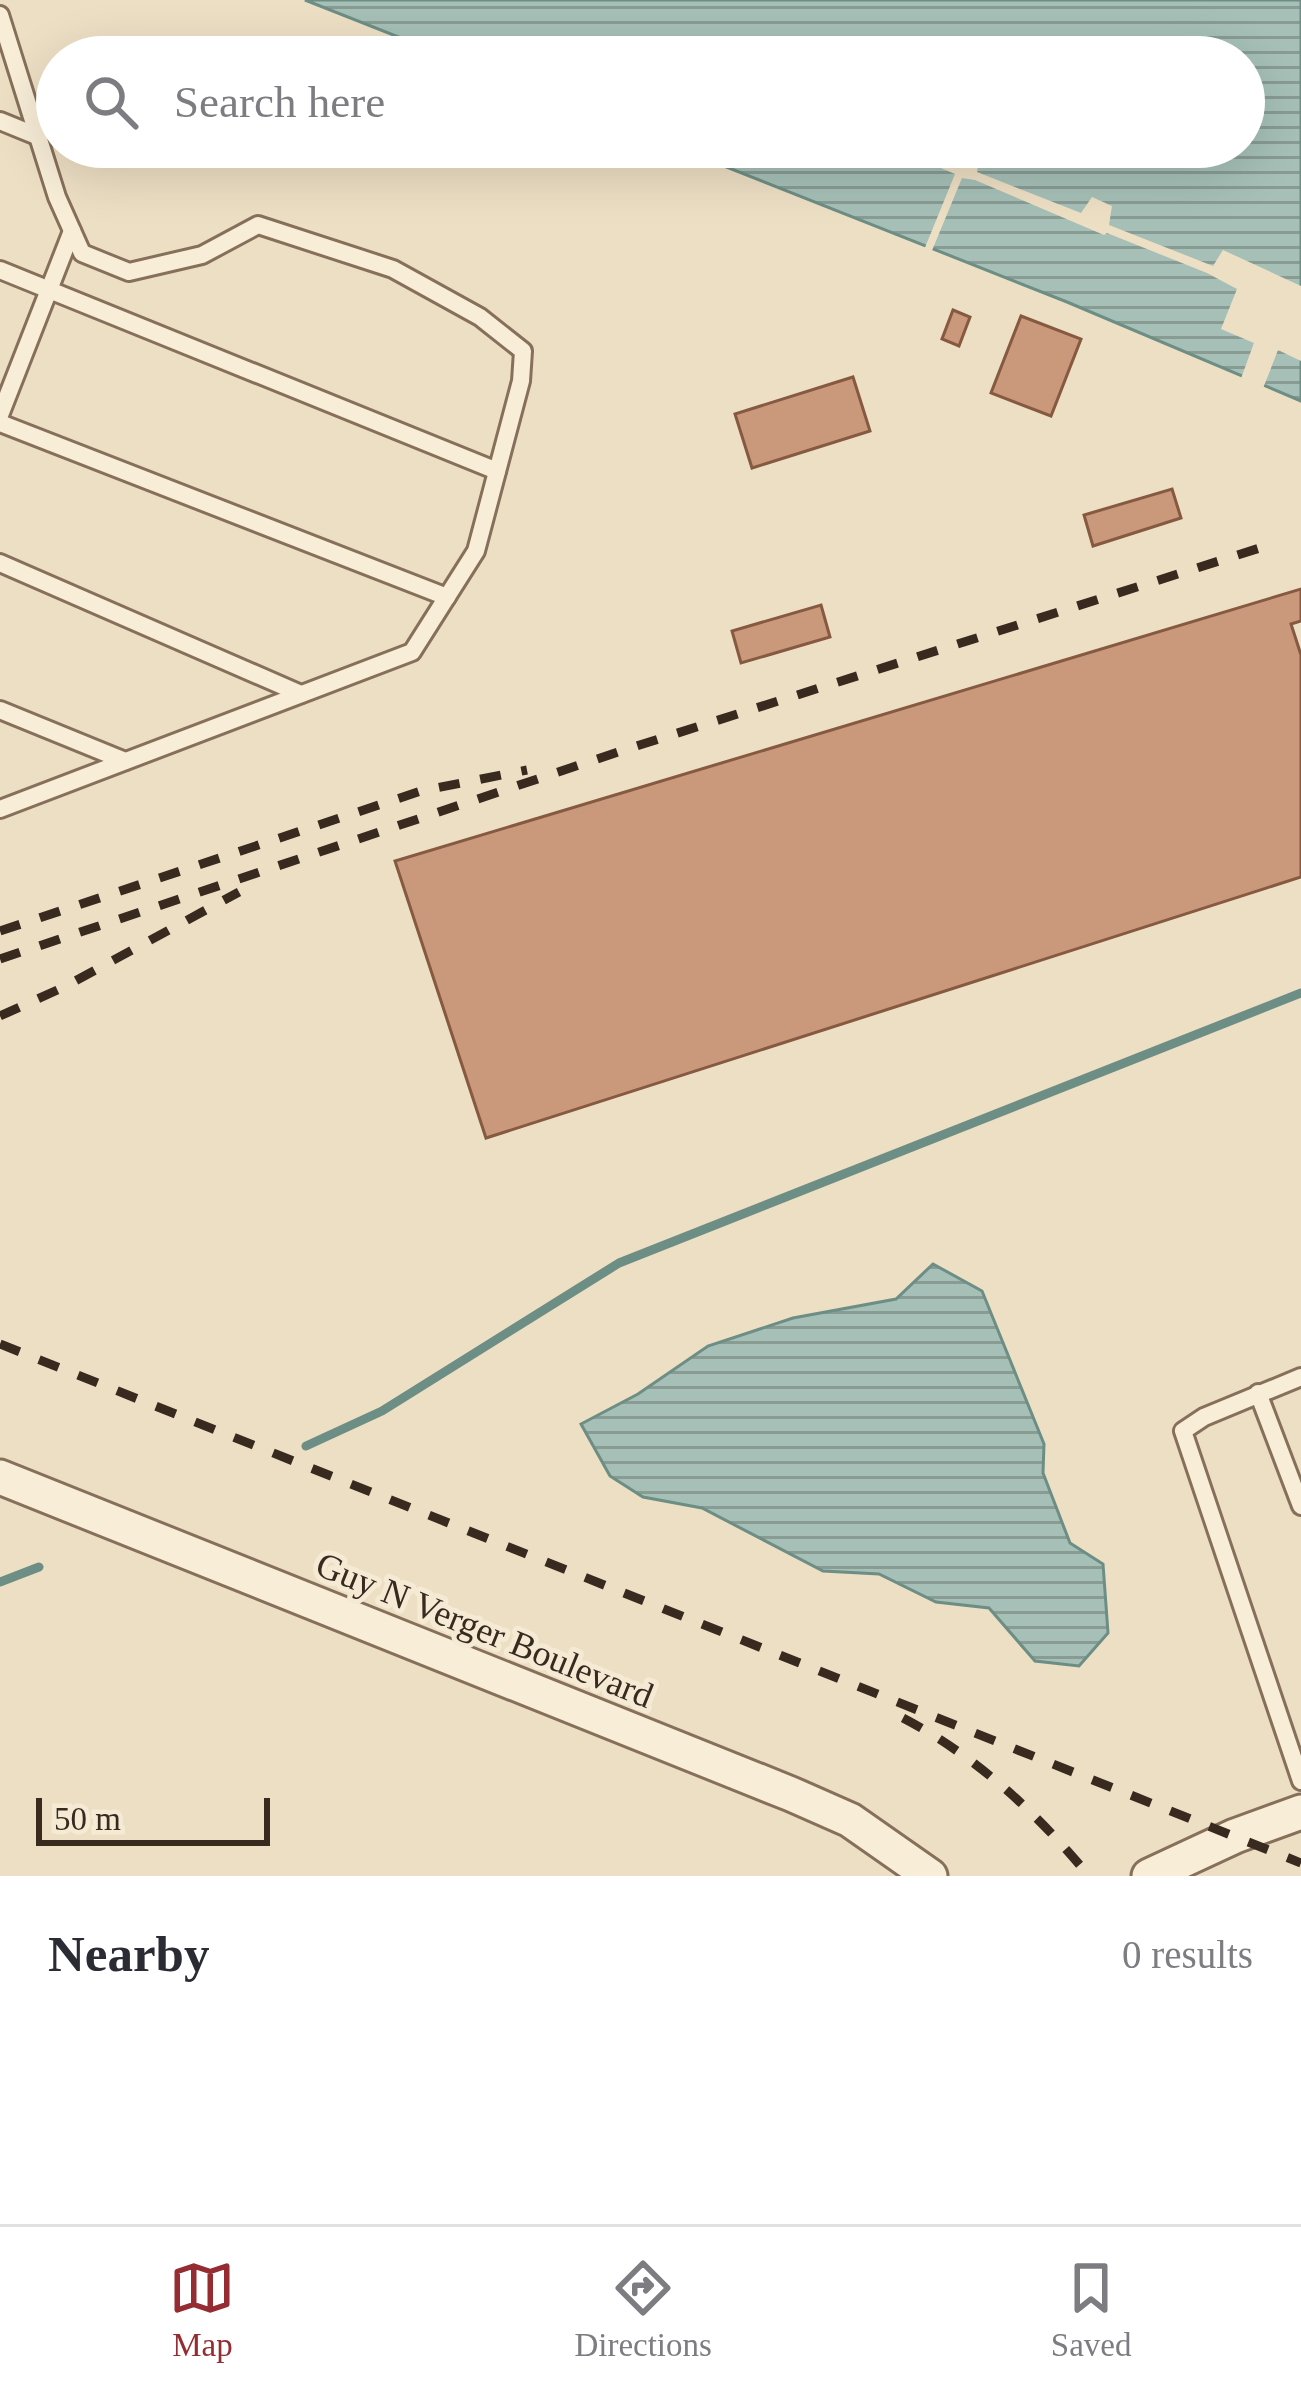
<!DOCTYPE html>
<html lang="en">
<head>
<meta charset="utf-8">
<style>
  :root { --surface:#fff; --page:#f2f2f3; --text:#2b2b33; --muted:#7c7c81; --line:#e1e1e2; --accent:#952c32 }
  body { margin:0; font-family:"Times New Roman",serif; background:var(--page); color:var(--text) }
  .scale { position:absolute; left:36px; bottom:30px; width:234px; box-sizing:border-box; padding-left:12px; border:6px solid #382a1f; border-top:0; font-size:33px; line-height:42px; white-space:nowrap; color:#382a1f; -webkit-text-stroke:9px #f5ead4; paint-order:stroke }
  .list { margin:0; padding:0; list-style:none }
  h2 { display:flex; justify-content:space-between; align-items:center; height:156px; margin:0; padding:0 48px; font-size:51px }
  h2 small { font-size:39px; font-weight:400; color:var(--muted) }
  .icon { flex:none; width:66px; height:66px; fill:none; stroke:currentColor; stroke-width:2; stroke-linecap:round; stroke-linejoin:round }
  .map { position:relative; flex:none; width:1301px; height:1876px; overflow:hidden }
  .search { position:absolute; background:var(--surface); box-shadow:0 12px 48px #0002; left:36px; right:36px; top:36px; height:132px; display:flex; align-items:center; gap:30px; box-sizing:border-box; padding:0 42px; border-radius:66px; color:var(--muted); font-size:45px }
  .sheet { height:348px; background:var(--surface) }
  nav { display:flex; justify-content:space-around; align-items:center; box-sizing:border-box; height:168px; border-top:3px solid var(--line); background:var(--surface); font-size:33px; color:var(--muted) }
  nav a { display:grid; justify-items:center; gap:6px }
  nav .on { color:var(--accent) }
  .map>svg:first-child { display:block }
</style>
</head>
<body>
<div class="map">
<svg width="1301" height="1876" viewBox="0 0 1301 1876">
  <defs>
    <pattern id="water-rules" width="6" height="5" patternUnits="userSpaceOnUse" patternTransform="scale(3)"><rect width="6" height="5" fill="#a6c0b7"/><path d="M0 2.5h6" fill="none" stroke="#889c94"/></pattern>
  </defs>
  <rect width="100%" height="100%" fill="#eddfc4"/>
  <g fill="url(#water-rules)" stroke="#6d8e85" stroke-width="3">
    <path d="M305 0H1301V401L1067 302 676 147H1244V57H449Z"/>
    <path d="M933 1264 982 1291 1044 1444 1043 1473 1070 1543 1103 1564 1108 1633 1079 1666 1035 1661 989 1608 936 1602 879 1574 823 1571 702 1508 643 1497 610 1476 581 1424 638 1394 708 1346 793 1318 896 1299Z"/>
  </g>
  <path fill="#eddfc4" d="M892 147H915L948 160 954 147H966L980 153 977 172 1081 213 1092 197 1112 206 1109 225 1213 266 1223 250 1301 286V361L1278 350 1262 391 1240 381 1254 343 1221 329 1237 289 1207 273 1107 233 1104 235 975 180 962 178 931 253 924 250 955 174Z"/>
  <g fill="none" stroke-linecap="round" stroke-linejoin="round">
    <g stroke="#6d8e85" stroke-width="9">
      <path d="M306 1446 382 1411 619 1263 1301 993"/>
      <path d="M0 1582 39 1567"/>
    </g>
  </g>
  <g fill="#ca987b" stroke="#865941" stroke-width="3">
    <path d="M953 310 970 317 959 346 942 339Z"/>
    <path d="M1021 316 1081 339 1051 416 991 393Z"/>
    <path d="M853 377 870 431 752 468 735 414Z"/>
    <path d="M1172 489 1181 518 1093 546 1084 515Z"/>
    <path d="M1301 589V621L1291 624 1301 655V877L486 1138 395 861Z"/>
    <path d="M821 605 830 637 741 663 732 631Z"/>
  </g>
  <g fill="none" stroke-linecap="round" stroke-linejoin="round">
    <g stroke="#87705b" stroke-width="22">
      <g id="lane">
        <path d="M0 15 57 197 82 253 129 272 202 255 258 225 393 269 480 317 523 351 521 381 476 551 412 652 0 809"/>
        <path d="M0 121 37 136"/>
        <path d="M0 270 497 471"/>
        <path d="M0 415 72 231"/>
        <path d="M0 423 447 597"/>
        <path d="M0 563 301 694"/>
        <path d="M0 710 125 761"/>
        <path d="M1301 1377 1204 1417 1183 1431 1301 1781"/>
        <path d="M1258 1393 1301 1506"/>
      </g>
    </g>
    <g stroke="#87705b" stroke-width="39">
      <g id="street">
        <path d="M0 1477 791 1794 850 1820 930 1876"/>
        <path d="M1149 1876 1235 1836 1301 1812"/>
      </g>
    </g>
    <use href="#lane" stroke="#f8edd7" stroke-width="16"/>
    <use href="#street" stroke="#f8edd7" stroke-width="33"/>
    <g stroke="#382a1f" stroke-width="9" stroke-dasharray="21 21" stroke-linecap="butt">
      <path d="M0 931 421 791 527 770"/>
      <path d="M0 959 621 751 1266 546"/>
      <path d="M0 1016 64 987 239 892"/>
      <path d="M0 1344 1301 1863"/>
      <path d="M903 1718C976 1756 1037 1813 1089 1876"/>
    </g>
  </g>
  <g text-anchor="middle" stroke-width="10" stroke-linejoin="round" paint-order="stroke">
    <g font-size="36" fill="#382a1f" stroke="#f5ead4">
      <text transform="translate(485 1629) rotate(22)" y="13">Guy N Verger Boulevard</text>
    </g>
  </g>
</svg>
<div class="scale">50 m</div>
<div class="search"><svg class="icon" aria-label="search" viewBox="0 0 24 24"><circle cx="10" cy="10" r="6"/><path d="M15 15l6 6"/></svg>Search here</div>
</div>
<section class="sheet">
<h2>Nearby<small>0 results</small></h2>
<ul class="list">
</ul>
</section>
<nav>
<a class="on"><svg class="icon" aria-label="map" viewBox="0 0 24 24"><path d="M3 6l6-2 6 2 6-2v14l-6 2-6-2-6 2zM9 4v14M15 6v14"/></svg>Map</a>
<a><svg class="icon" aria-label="directions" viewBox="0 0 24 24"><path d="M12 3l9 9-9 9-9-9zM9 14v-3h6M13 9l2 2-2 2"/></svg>Directions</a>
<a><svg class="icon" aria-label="saved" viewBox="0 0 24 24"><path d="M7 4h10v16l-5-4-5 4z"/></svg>Saved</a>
</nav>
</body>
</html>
